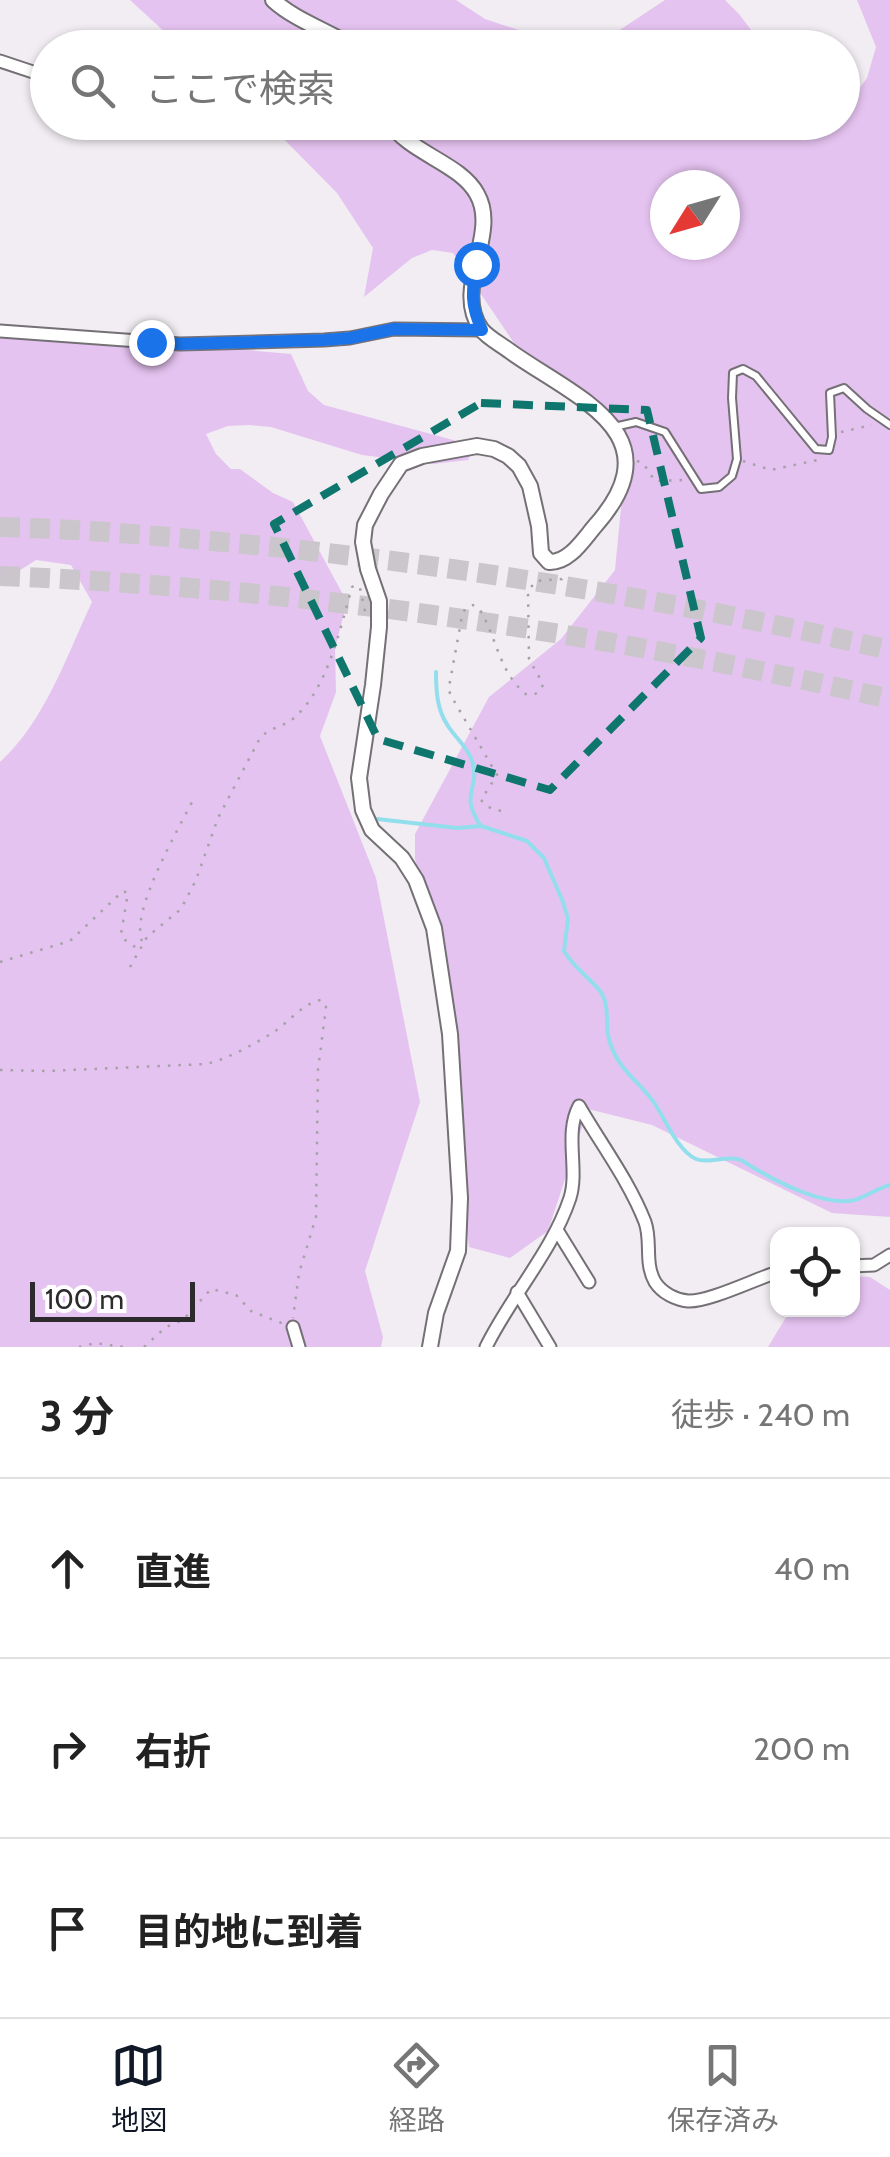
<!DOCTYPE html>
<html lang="ja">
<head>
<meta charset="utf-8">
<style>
  :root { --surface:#fff; --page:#f6f6f6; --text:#222; --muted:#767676; --line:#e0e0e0; --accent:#111827 }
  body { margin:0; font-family:Cabin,"Noto Sans JP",sans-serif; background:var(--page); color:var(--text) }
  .controls { position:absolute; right:30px; bottom:30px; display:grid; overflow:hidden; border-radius:20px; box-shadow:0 2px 8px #0004 }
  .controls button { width:90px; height:90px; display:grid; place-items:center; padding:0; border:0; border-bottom:2px solid var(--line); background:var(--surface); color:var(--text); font:50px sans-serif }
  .compass { position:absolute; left:650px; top:170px; width:90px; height:90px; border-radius:50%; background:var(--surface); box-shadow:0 2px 8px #0004; rotate:233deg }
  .scale { position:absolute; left:30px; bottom:25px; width:165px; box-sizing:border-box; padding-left:10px; border:5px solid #2c2a2d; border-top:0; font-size:28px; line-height:35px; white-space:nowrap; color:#2c2a2d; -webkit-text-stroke:8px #fff; paint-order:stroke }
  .stop { position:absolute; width:30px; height:30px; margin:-22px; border:8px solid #1a73e8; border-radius:50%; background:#fff }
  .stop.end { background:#1a73e8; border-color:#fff; box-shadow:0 2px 10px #0008 }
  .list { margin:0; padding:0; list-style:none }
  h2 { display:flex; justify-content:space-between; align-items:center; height:130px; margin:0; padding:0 40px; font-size:42px }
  h2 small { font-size:32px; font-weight:400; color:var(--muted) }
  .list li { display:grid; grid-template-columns:65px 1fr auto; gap:30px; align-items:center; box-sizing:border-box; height:180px; padding:0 40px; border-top:2px solid var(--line) }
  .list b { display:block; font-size:38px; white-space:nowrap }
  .list em { font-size:32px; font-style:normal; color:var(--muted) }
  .icon { flex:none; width:55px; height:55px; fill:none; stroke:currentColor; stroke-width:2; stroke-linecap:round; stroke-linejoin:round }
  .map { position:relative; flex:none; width:890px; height:1347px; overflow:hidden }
  .search { position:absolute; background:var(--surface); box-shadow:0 2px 8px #0004; left:30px; right:30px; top:30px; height:110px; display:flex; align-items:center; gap:25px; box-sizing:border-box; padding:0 35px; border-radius:55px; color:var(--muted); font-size:38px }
  .sheet { height:670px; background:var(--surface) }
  nav { display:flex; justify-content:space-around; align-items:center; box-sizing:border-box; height:140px; border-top:2px solid var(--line); background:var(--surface); font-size:28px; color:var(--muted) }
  nav a { display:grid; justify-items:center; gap:5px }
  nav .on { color:var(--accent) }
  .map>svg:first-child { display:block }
</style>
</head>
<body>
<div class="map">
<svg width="890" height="1347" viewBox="0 0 890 1347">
  <rect width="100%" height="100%" fill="#f1edf2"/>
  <g fill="#e5c3f0" fill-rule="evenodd">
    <path d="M130 0H456L485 19 549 40 600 43 665 0H725L739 14 764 47H181Z"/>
    <path d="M857 0H890V1217L832 1213 652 1125 588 1109 548 1231 510 1258 469 1247 442 967 415 859V834L489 697 561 639 615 570 623 487 617 444 598 407 514 343 453 253 432 250 412 258 364 297 373 248 337 193 268 123 842 122 843 100 853 97 867 78 876 47ZM665 185H725V245H665Z"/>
    <path d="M0 328 291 354 308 391 324 405 453 440 473 451 468 460 433 464 362 455 271 427 249 425 228 426 206 434 216 454 231 469H240L273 493 293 502 347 602 335 648 336 692 320 736 376 878 420 1102 365 1271 383 1337 381 1347H0V762C45 721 66 657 92 602L71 565 36 560 0 583Z"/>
    <path d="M853 1276 870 1277 890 1290V1347H768L788 1314 794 1310H852Z"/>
  </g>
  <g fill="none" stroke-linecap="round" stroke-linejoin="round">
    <g stroke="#93deed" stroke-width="4">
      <path d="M436 672C436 691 437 710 448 726 455 737 466 746 471 758 483 788 457 792 481 826"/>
      <path d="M377 819 457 828 481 826 527 841 544 858 563 902 568 919 564 951C574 968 589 977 600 991 611 1006 604 1026 610 1043 621 1074 639 1080 655 1104 665 1119 678 1151 696 1159 709 1164 727 1155 741 1160 743 1161 752 1167 754 1168 779 1183 826 1207 855 1200 867 1196 878 1188 890 1185"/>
    </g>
    <g stroke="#cac6cb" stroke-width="20" stroke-dasharray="20 10" stroke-linecap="butt">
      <path d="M0 527C91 529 183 538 274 547 481 569 687 603 890 650"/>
      <path d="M0 576C299 588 598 632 890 699"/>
    </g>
    <g stroke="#747075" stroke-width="10">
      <path id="service" d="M614 427 636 422 665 432 701 489 719 487 726 481 732 476 737 459 732 398 733 373 743 369 756 376 816 449 829 450 832 437 830 393 844 388 867 409 890 425"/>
    </g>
    <g stroke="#747075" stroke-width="15">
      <g id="minor">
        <path d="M0 61 48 77"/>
        <path d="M0 331 180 344 324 340 350 338 394 329 482 330"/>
        <path d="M557 1230 589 1282"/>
        <path d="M852 1266 874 1265 890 1255"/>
        <path d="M517 1292 550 1347"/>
        <path d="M293 1327 299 1347"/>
        <path d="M486 1347C511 1296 552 1252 570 1198 579 1169 564 1134 579 1106 601 1144 629 1181 645 1222 652 1241 644 1263 655 1282 662 1293 676 1300 688 1301 709 1302 755 1279 778 1272"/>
      </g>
    </g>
    <g stroke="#747075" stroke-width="18">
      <g id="tertiary">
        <path d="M273 0C296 21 329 31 355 48"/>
        <path d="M389 122C411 154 460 163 477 194 500 234 452 288 481 329 488 338 502 345 511 352 576 398 677 434 595 526 583 540 569 563 549 562L541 553 539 526 530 486 519 466 508 456 494 449 477 446 422 456 401 464 381 494 365 525 363 542 368 569 379 601V627L373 685 359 778 363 810 372 830 402 858 416 880 434 928 450 1034 460 1198 458 1251 436 1313 430 1347"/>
      </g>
    </g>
    <g stroke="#a5a1a6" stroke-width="2.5" stroke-dasharray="2.5 8" stroke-linecap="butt">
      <path d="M841 432 872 425"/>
      <path d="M637 461 643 463 655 481 684 480"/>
      <path d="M743 461 771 470 822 459"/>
      <path d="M501 811 488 807 481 800 497 775 450 694 449 687 462 616 465 609 473 605 480 610C497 638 499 673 527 695 536 695 541 692 543 684L529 659 528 591 536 581 562 579 565 574"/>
      <path d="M142 941C130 912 178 830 193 800"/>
      <path d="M0 962 70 941 123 891 128 893 121 934 125 940 138 949"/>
      <path d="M130 967 147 937 181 909 196 880 218 818 260 738C270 727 284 727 294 718 328 688 340 629 352 587L356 585 360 588 366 616"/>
      <path d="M0 1070 48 1071 206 1064C228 1059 254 1044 274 1032 289 1022 303 1003 321 1000L326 1007 318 1070 316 1217 299 1273 293 1318"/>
      <path d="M79 1347 95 1343 124 1347"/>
      <path d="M144 1347 166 1327 183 1320 211 1289 236 1295 251 1311 284 1324"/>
    </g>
    <use href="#service" stroke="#fff" stroke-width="6"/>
    <use href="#minor" stroke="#fff" stroke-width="11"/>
    <use href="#tertiary" stroke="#fff" stroke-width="14"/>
  </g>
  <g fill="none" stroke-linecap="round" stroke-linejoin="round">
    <path stroke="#1a73e8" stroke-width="12" d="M151 342 180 344 324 340 350 338 394 329 482 330C470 304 472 292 476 264"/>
  </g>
  <path fill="none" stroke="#0f766e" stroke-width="8" stroke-dasharray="20 12" stroke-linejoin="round" d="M481 403 647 410 701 638 550 790 378 739 274 524Z"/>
</svg>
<div class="controls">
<button><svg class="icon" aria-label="locate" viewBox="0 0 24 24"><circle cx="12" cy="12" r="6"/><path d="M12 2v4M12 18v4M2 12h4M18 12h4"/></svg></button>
</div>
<svg class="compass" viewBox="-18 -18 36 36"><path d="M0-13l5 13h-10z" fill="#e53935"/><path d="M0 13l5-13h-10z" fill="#767676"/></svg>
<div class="scale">100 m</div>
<div class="stop" style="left:476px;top:264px"></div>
<div class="stop end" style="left:151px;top:342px"></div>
<div class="search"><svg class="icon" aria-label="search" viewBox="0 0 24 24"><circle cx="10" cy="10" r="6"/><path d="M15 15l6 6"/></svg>ここで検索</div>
</div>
<section class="sheet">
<h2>3 分<small>徒歩 · 240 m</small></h2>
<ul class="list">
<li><svg class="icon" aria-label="ahead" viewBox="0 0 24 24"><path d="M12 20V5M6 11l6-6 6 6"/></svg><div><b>直進</b></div><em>40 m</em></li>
<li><svg class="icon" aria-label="right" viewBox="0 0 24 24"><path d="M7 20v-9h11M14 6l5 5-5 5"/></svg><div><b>右折</b></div><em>200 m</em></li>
<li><svg class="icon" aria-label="arrive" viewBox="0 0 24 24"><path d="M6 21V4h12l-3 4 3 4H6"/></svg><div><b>目的地に到着</b></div></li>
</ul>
</section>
<nav>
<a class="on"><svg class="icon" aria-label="map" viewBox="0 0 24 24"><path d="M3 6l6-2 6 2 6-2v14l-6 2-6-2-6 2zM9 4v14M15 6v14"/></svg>地図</a>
<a><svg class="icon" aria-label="directions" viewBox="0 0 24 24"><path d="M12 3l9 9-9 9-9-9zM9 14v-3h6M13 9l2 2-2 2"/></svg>経路</a>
<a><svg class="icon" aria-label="saved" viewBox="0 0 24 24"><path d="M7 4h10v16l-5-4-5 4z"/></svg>保存済み</a>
</nav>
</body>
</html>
